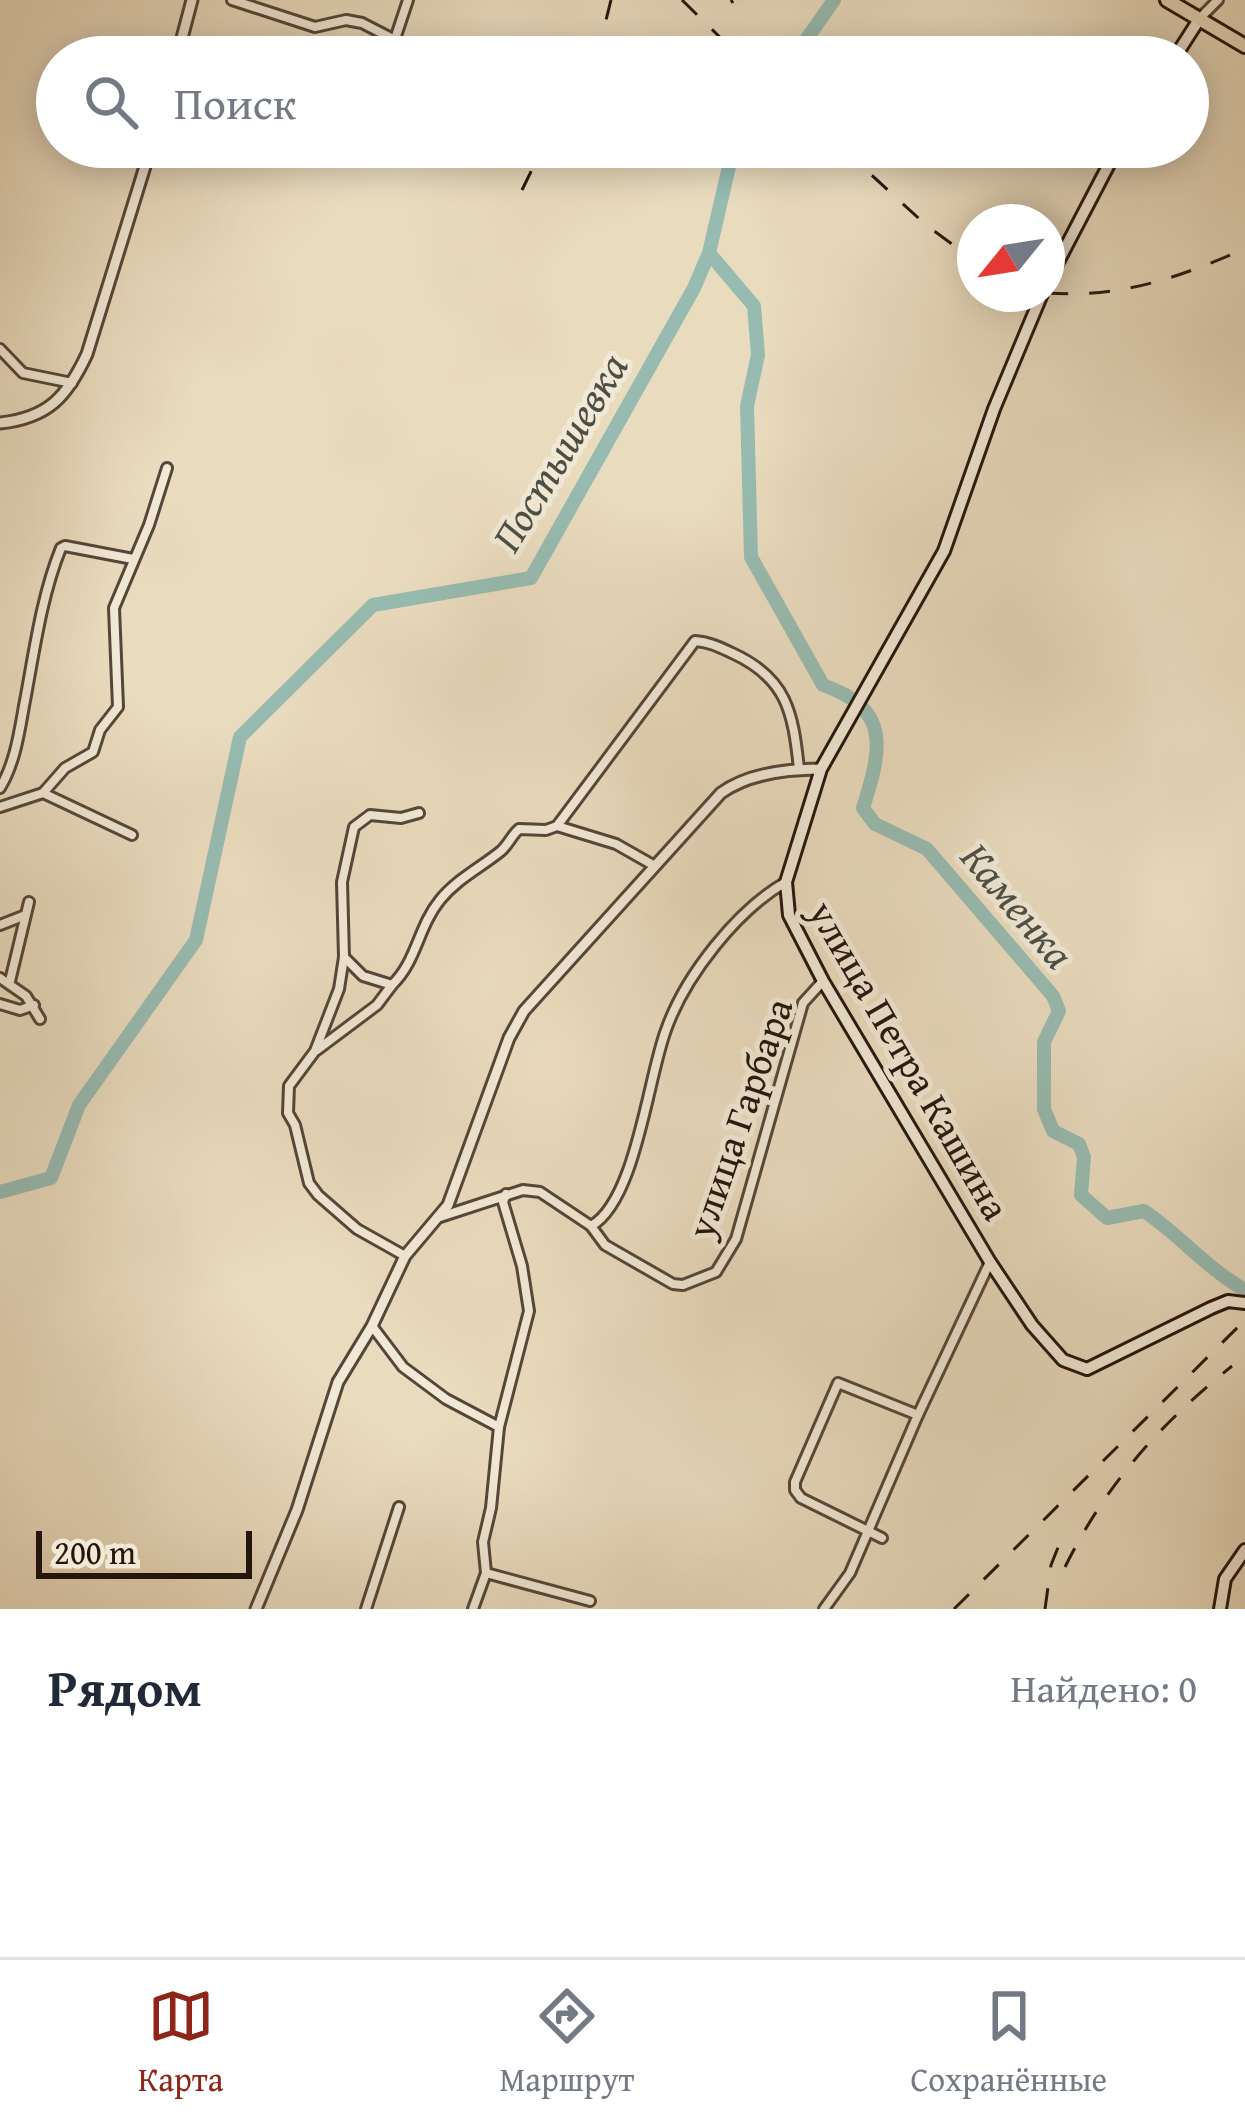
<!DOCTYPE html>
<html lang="ru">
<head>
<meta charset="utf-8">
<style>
  :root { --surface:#fff; --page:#f2f2f3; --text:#1f2937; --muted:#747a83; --line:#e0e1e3; --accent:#8f2418 }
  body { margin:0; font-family:"Gentium Book Plus",serif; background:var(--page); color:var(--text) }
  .compass { position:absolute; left:957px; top:204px; width:108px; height:108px; border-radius:50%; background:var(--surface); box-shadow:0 6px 30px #0003; rotate:240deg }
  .scale { position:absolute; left:36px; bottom:30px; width:216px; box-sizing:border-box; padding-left:12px; border:6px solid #24150d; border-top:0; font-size:33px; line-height:42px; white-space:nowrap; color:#24150d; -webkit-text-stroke:9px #f1e8d5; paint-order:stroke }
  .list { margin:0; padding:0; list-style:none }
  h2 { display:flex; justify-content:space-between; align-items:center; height:156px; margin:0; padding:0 48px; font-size:51px }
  h2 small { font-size:39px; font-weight:400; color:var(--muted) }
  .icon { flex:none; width:66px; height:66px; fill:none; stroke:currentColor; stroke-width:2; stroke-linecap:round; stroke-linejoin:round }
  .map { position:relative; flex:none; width:1245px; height:1609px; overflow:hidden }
  .search { position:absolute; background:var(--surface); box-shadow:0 6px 30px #0003; left:36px; right:36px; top:36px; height:132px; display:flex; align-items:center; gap:30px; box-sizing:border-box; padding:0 42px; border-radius:66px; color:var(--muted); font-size:45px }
  .sheet { height:348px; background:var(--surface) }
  nav { display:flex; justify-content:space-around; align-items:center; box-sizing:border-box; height:168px; border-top:3px solid var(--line); background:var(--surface); font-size:33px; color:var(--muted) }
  nav a { display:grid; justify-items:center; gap:6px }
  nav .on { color:var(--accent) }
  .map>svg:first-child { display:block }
</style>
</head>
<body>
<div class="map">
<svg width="1245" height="1609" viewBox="0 0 1245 1609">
  <rect width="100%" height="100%" fill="#e9dbbe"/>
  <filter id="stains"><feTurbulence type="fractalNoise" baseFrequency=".00167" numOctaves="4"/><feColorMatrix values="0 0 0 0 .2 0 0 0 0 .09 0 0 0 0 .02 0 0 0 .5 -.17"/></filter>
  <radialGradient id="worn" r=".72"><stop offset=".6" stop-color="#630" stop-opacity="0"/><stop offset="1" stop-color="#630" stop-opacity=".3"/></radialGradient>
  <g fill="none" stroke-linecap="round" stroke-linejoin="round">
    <g stroke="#97bbb1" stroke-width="14">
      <path d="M794 57 834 0"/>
      <path d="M709 253 754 306 758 355 747 406 751 557 823 685C891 709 882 748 863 808L875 824 927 849 1053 996 1059 1011 1044 1042V1109L1053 1131 1079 1144 1084 1157 1081 1195 1107 1218 1144 1211C1180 1235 1206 1268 1245 1290"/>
      <path d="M0 1192 51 1178 79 1105 196 940 240 737 373 605 531 578 694 288 709 253 731 158 738 147"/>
    </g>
    <g stroke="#554639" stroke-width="14">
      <g id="minor">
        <path d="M232 0 315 27 346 20 362 23 395 40"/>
        <path d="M1200 18 1218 0"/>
        <path d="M389 57 408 0"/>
        <path d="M268 147 309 161 331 147"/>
        <path d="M0 349 23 373 72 383"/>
        <path d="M0 788C15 763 19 734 24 706 34 654 41 597 61 548L65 546 133 559"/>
        <path d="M43 793 65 768 93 752 100 730 118 707 114 608 149 525 167 468"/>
        <path d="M0 807 43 793 132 835"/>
        <path d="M557 826 616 844 653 865"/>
        <path d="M0 925 23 916"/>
        <path d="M344 957 363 976 392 985C417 961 418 927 440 900 457 879 480 868 501 851 508 845 512 835 519 829L546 830 557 826 695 641C709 642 719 647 732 653 787 678 793 712 799 769"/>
        <path d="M0 978 26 996 40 1019"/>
        <path d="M10 981 29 902"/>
        <path d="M0 1004 20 1010 34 1005"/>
        <path d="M317 1050 377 1005 392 985"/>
        <path d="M437 1218 523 1190 540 1192 591 1226C636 1201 648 1077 666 1030 685 976 737 910 786 882"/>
        <path d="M591 1226 605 1245 673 1284 683 1285 716 1272 736 1239 803 1003 823 981"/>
        <path d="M405 1256 357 1229 318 1195 309 1183 295 1125 288 1113 289 1086 315 1051 339 989 344 957 342 882 354 827 370 815 401 818 419 813"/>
        <path d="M372 1326 403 1367 446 1399 499 1427"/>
        <path d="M882 1538 801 1498 795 1490V1482L838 1383 918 1415"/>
        <path d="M486 1573 590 1601"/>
        <path d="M366 1609 399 1507"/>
        <path d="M473 1609 486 1573 483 1542 491 1508 499 1427 529 1311 522 1266 503 1202 506 1194"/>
        <path d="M824 1609 850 1573 918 1415 990 1262"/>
      </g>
    </g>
    <g stroke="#554639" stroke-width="15">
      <g id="tertiary">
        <path d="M177 57 192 0"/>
        <path d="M0 423C48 418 67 397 87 354L151 147"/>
        <path d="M256 1609 297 1510 338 1382 372 1326 405 1256 448 1205 509 1038 524 1011 721 793C749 773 787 769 821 769"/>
      </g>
    </g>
    <g stroke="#24150d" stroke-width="16">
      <g id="secondary">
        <path d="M1175 57 1200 18"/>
        <path d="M1047 283 1118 147"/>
        <path d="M1042 294 994 409 944 551 821 769 786 882 789 915 823 981 990 1262 1032 1325 1063 1360 1087 1369 1211 1308 1228 1301 1245 1303"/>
        <path d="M1220 1609 1225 1579 1245 1550"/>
      </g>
    </g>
    <g stroke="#24150d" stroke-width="18">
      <path id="primary" d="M1167 0 1245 46"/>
    </g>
    <use href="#minor" stroke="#f1e8d5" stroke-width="8"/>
    <use href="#tertiary" stroke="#f1e8d5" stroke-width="9"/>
    <use href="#secondary" stroke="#f1e8d5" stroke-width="10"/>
    <use href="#primary" stroke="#e9dbbe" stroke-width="12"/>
    <g stroke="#24150d" stroke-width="3" stroke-dasharray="21 21" stroke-linecap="butt">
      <path d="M682 0 740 57"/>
      <path d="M731 0 733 3"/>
      <path d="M588 57 605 24 611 0"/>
      <path d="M841 147 926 225 975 261"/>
      <path d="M522 190 543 147"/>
      <path d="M1047 293C1123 298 1176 278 1245 249"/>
      <path d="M1065 1567C1106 1484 1160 1424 1232 1366"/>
      <path d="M954 1609 1245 1320"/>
      <path d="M1045 1609 1051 1565 1059 1545"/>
    </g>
  </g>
  <g text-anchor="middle" stroke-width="10" stroke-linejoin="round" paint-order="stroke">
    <g font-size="39" fill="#24150d" stroke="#f1e8d5">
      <text transform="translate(910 1060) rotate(60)" y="14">улица Петра Кашина</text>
      <text transform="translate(739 1118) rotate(-71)" y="14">улица Гарбара</text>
    </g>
    <g font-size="42" font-style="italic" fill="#4c4f46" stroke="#f1e8d5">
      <text transform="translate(559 452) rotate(-59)" y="15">Постышевка</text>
      <text transform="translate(1018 905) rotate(50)" y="15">Каменка</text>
    </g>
  </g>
  <rect width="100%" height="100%" filter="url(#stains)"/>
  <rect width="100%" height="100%" fill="url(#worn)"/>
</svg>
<svg class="compass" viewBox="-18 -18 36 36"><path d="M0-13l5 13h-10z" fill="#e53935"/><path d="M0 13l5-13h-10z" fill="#747a83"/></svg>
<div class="scale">200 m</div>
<div class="search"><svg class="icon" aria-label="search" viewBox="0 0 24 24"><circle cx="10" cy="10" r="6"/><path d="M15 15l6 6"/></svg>Поиск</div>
</div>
<section class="sheet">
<h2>Рядом<small>Найдено: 0</small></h2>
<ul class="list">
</ul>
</section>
<nav>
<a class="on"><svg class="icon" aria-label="map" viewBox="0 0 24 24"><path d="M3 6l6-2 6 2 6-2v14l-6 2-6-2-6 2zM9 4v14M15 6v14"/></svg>Карта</a>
<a><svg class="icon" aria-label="directions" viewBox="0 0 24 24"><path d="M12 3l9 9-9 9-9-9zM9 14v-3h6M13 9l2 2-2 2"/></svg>Маршрут</a>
<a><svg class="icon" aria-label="saved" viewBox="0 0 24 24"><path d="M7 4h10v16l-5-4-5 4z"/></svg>Сохранённые</a>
</nav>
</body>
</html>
